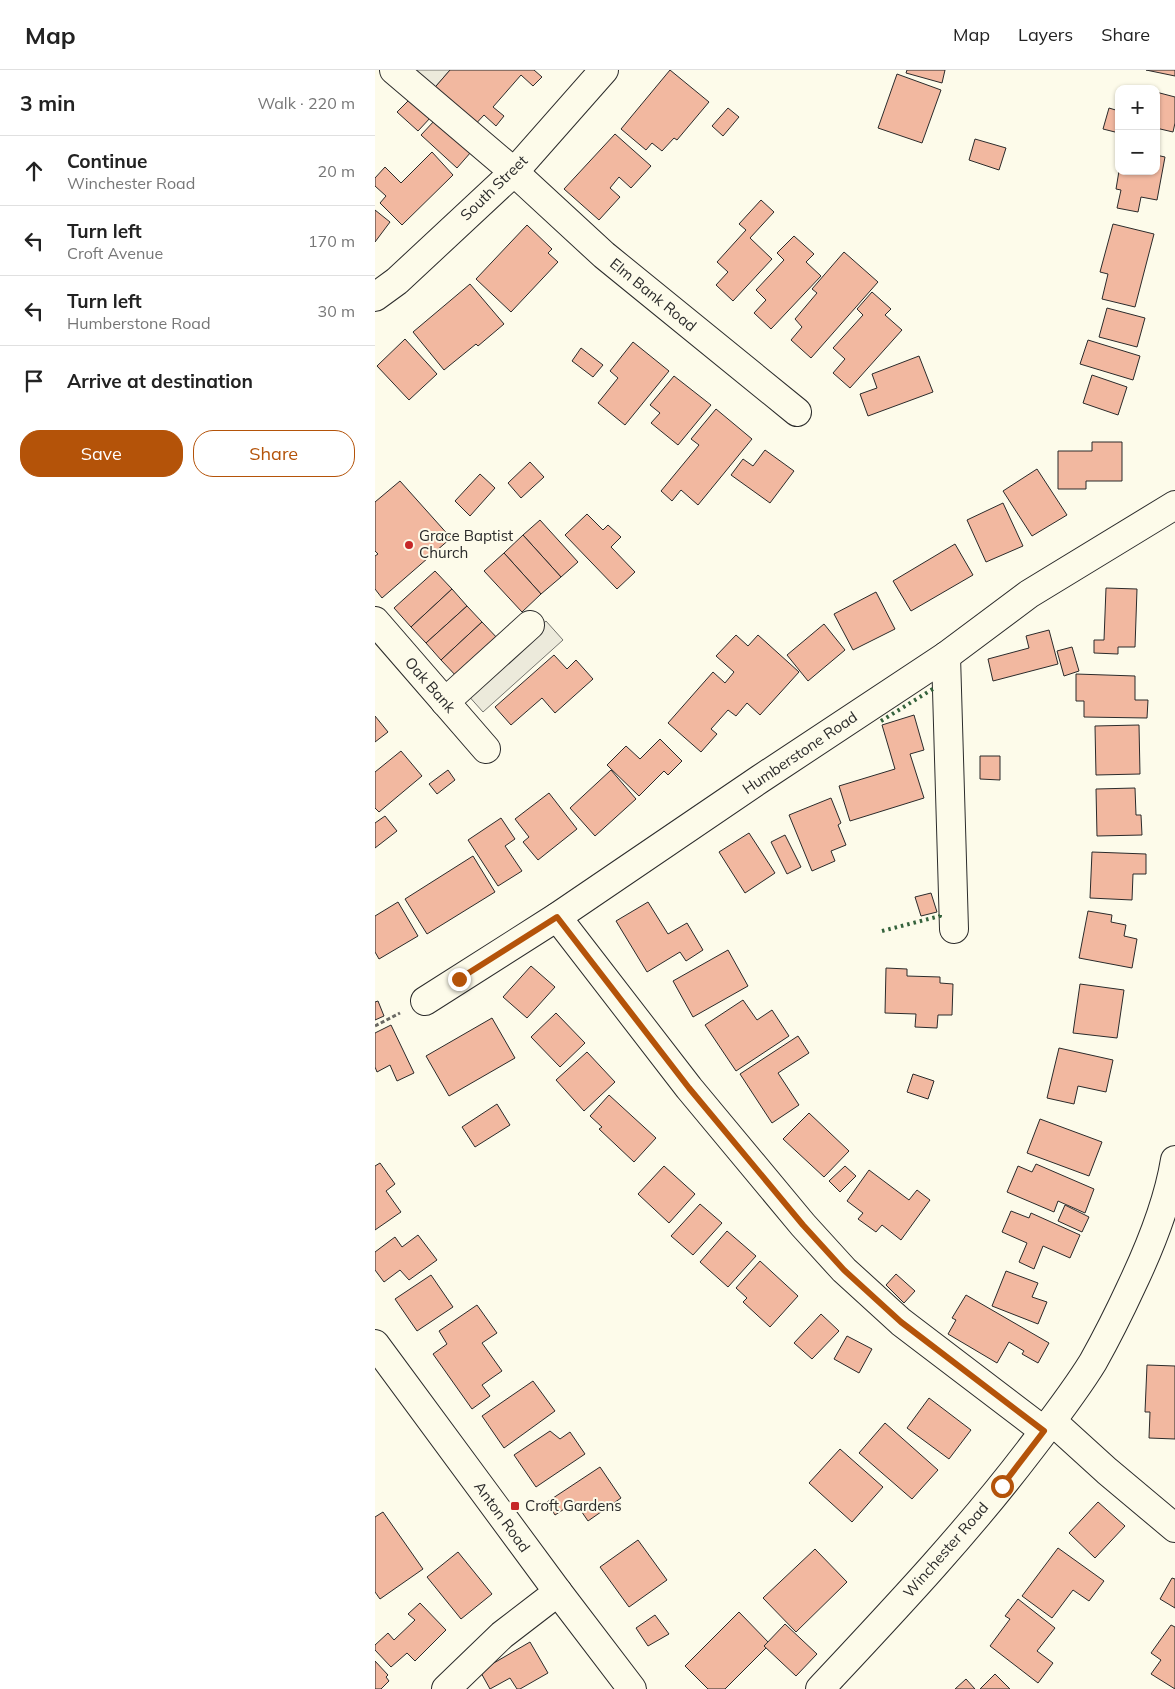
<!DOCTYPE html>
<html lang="en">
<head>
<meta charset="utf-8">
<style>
  :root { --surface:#fff; --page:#f2f2f2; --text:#222; --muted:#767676; --line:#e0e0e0; --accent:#b45309 }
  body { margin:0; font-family:Mulish,sans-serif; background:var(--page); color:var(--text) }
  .controls { position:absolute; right:15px; top:15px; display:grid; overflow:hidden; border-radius:10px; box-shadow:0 1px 4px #0004 }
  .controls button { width:45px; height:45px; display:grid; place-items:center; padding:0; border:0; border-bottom:1px solid var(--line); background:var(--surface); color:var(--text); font:25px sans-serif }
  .stop { position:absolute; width:15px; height:15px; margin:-11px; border:4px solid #b45309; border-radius:50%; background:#fff }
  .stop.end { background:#b45309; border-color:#fff; box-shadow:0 1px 5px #0008 }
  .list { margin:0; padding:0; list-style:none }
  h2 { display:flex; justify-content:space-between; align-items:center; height:65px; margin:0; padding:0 20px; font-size:21px }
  h2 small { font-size:16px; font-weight:400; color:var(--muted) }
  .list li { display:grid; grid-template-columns:32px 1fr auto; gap:15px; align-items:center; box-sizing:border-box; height:70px; padding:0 20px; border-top:1px solid var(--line) }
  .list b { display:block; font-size:19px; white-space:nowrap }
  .list p { margin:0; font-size:16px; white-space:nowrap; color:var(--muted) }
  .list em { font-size:16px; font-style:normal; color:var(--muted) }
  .actions { display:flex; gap:10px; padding:15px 20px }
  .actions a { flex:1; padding:11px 0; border:1px solid var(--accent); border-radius:20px; text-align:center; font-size:18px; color:var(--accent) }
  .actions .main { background:var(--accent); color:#fff }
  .icon { flex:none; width:28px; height:28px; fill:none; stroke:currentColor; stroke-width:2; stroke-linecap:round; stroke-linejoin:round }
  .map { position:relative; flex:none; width:800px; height:1619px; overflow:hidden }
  header { display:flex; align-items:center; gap:30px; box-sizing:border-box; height:70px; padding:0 25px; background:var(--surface); border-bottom:1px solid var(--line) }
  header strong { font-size:24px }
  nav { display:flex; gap:28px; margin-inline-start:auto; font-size:18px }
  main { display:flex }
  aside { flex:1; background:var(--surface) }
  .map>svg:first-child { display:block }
</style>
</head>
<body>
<header>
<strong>Map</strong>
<nav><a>Map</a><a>Layers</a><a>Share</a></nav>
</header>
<main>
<aside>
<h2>3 min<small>Walk · 220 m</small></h2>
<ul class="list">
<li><svg class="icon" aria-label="ahead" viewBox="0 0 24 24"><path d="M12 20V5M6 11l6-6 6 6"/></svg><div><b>Continue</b><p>Winchester Road</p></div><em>20 m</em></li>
<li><svg class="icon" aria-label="left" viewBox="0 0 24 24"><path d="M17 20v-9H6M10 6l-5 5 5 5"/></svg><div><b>Turn left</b><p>Croft Avenue</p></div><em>170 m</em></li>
<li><svg class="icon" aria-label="left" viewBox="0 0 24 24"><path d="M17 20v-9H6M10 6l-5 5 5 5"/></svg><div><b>Turn left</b><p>Humberstone Road</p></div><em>30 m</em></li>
<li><svg class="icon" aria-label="arrive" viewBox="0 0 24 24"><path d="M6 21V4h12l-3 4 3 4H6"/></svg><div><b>Arrive at destination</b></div></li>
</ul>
<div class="actions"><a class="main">Save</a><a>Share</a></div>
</aside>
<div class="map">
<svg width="800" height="1619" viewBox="0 0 800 1619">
  <rect width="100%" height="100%" fill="#fdfbea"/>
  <g fill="#eceadb" stroke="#74746e">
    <path d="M8 0H75L55 23Z"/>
    <path d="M171 551 188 570 108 642 91 623Z"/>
  </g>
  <g fill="#f2b8a0" stroke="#2b2b2b">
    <path d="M75 0H159L167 7 158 16 146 5 118 37 129 46 121 56 109 45 96 59 55 23Z"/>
    <path d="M295 0 334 32 302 70 299 68 287 81 277 73 271 80 246 59Z"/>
    <path d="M532 0H570L567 13 531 3Z"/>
    <path d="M771 0H800V6Z"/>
    <path d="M522 4 566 20 547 73 503 58Z"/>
    <path d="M781 22 800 27V53L798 62 781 58Z"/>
    <path d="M36 28 56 47 43 61 22 42Z"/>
    <path d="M353 38 364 47 348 66 337 56Z"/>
    <path d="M734 38 744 41V63L728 59Z"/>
    <path d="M60 50 96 82 82 98 46 65Z"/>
    <path d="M240 64 276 96 256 118 244 107 235 118 245 127 224 150 189 119Z"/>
    <path d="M600 69 631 78 624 100 594 90Z"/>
    <path d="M57 82 78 105 27 155 5 133 11 126 0 116V108L10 97 26 113Z"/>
    <path d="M781 85 790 87 782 130 766 127 763 142 742 138 746 120 741 119 744 101H781Z"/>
    <path d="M386 130 399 142 375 168 397 189 358 231 341 215 353 202 342 192 371 160 364 154Z"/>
    <path d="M0 140 15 152 0 172Z"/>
    <path d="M738 154 779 164 760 237 727 229 733 204 725 202Z"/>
    <path d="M152 155 177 179 173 183 183 192 136 242 101 209Z"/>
    <path d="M419 166 439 184 431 192 446 206 396 259 379 243 391 230 381 220 409 190 402 183Z"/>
    <path d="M469 182 503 212 436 288 416 270 427 257 420 249 442 223 437 219Z"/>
    <path d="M95 214 129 254 103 276 101 274 69 300 38 262Z"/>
    <path d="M497 222 516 239 510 245 527 260 475 318 458 303 470 289 458 278 488 245 482 239Z"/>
    <path d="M732 238 770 248 762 277 724 267Z"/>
    <path d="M30 269 62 304 34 330 2 296Z"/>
    <path d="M713 270 765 286 758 310 705 294Z"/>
    <path d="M258 272 294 301 250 355 223 333 243 308 235 301Z"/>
    <path d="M206 278 228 295 218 307 197 291Z"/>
    <path d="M544 286 558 322 493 346 485 324 502 318 497 304Z"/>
    <path d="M717 305 752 317 743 345 708 333Z"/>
    <path d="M299 306 336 335 303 375 276 353 285 343 275 335Z"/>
    <path d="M341 339 377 369 323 435 306 420 297 431 286 421 324 375 316 369Z"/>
    <path d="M717 372H747V411H711V419H683V381H717Z"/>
    <path d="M390 380 419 401 395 433 356 405 368 389 378 396Z"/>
    <path d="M155 392 169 407 146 428 133 413Z"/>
    <path d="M662 399 692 445 657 466 628 421Z"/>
    <path d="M105 404 120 418 95 446 80 431Z"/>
    <path d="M25 411 76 468 7 528 0 519V486L3 484 0 481V432Z"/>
    <path d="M628 433 648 476 611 492 592 450Z"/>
    <path d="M212 444 228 460 233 455 246 467 236 477 260 502 242 519 190 465Z"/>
    <path d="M165 450 203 492 186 507 148 465Z"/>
    <path d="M148 465 186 507 166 524 129 483Z"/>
    <path d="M580 474 598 505 536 541 518 511Z"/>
    <path d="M129 483 166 524 147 542 109 501Z"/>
    <path d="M60 501 77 519 36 557 19 538Z"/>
    <path d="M731 518 762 519 760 577H743V584L719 583V570H729Z"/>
    <path d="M77 519 92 536 51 573 36 557Z"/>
    <path d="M501 522 520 559 478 580 459 544Z"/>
    <path d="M92 536 107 552 66 590 51 573Z"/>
    <path d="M107 552 125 571 84 609 66 590Z"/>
    <path d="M449 554 470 580 433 611 412 585Z"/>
    <path d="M674 560 683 594 618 611 613 589 654 578 651 566Z"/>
    <path d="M361 565 373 576 383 565 424 602 385 645 372 633 361 646 353 640 336 659 342 664 326 682 293 653 338 602 350 613 359 602 341 586Z"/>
    <path d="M697 577 704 601 689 606 682 581Z"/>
    <path d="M179 585 192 599 201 590 218 609 180 643 167 628 136 655 120 637Z"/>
    <path d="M701 604 760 606V630H773L772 648 709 647V631H701Z"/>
    <path d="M539 645 549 680 535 684 549 728 475 751 464 716 520 699 507 655Z"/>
    <path d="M0 646 13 662 0 672Z"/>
    <path d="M764 655 765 704 721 705 720 656Z"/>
    <path d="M285 669 307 691 293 705 289 701 264 726 232 695 251 676 265 689Z"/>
    <path d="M26 681 47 706 4 742 0 738V702Z"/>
    <path d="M605 686H625V710L605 709Z"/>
    <path d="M73 700 80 710 62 724 54 714Z"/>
    <path d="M236 700 261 729 220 766 195 738Z"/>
    <path d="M760 718 761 745H766L767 765 722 766 721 719Z"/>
    <path d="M174 723 202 759 163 790 148 772 154 767 140 749Z"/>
    <path d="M456 728 466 753 463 755 471 775 456 781 460 791 437 801 414 745Z"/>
    <path d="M10 746 22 761 0 778V753Z"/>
    <path d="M126 748 140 769 130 776 147 801 123 816 93 770Z"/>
    <path d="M374 763 400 803 370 823 344 782Z"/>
    <path d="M410 765 426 797 412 804 396 772Z"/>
    <path d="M717 782 771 784V804H758L757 830 715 828Z"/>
    <path d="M98 786 120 822 52 864 30 829Z"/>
    <path d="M556 823 562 842 546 846 540 827Z"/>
    <path d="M23 832 43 866 4 889 0 882V846Z"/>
    <path d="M273 832 293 864 312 853 328 880 311 891 305 882 272 902 241 851Z"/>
    <path d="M713 841 737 845 736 852 751 855 749 866 762 869 757 898 704 888Z"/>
    <path d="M353 880 373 916 318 947 298 911Z"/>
    <path d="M156 896 180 917 152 948 128 927Z"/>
    <path d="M511 898 532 899V906L565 907V913L578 914 577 945H563L562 958 540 957 541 944 510 943Z"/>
    <path d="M705 914 749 920 742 968 698 963Z"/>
    <path d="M368 930 382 950 397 940 414 966 361 1001 330 955Z"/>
    <path d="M3 931 9 946 0 950V932Z"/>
    <path d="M181 943 210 973 185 997 156 967Z"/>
    <path d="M117 948 140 988 74 1026 51 986Z"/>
    <path d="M16 955 39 1003 22 1011 15 995 2 1002 0 997V963Z"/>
    <path d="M423 966 434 983 403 1003 424 1035 397 1053 365 1004Z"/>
    <path d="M684 978 738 990 731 1022 703 1016 699 1034 672 1028Z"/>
    <path d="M212 982 240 1012 209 1041 181 1010Z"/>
    <path d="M538 1004 559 1011 553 1029 532 1022Z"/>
    <path d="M234 1025 281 1068 259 1092 224 1059 227 1057 215 1046Z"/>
    <path d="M122 1034 135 1055 100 1077 87 1057Z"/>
    <path d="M434 1043 474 1081 449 1107 408 1069Z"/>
    <path d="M665 1049 727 1072 714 1106 652 1083Z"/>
    <path d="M5 1093 20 1114 11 1121 26 1142 0 1160V1096Z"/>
    <path d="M661 1094 719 1119 710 1143 683 1131 679 1142 632 1122 643 1096 657 1102Z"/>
    <path d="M289 1096 320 1124 294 1153 263 1124Z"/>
    <path d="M470 1096 481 1106 465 1122 454 1111Z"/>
    <path d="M494 1100 534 1130 542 1120 555 1130 526 1170 507 1155 501 1162 483 1149 488 1143 472 1131Z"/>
    <path d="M325 1134 347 1153 318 1185 296 1166Z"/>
    <path d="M690 1135 714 1147 707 1162 683 1151Z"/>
    <path d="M636 1141 654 1148 656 1143 705 1165 695 1188 668 1176 659 1199 644 1192 652 1173 627 1162Z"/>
    <path d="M352 1161 381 1186 353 1217 325 1192Z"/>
    <path d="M43 1165 62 1190 34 1210 25 1200 9 1212 0 1200V1182L20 1167 27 1177Z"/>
    <path d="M385 1191 423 1226 395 1257 368 1232 372 1228 361 1218Z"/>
    <path d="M631 1201 663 1213 657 1227 672 1232 663 1254 617 1236Z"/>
    <path d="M521 1204 540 1221 529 1233 511 1215Z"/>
    <path d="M56 1205 78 1237 42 1261 20 1229Z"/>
    <path d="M591 1225 674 1273 663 1293 647 1284 649 1281 634 1272 622 1293 573 1264 581 1250 577 1248Z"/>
    <path d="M102 1235 122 1263 107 1273 127 1301 107 1315 115 1326 97 1339 58 1284 72 1274 64 1261Z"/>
    <path d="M446 1244 464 1261 437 1289 419 1273Z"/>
    <path d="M472 1266 497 1279 484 1303 459 1289Z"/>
    <path d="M772 1295 800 1296V1369L774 1368 775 1342H770Z"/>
    <path d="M158 1311 180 1341 129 1378 107 1346Z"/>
    <path d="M554 1328 596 1360 574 1389 532 1358Z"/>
    <path d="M510 1353 563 1400 537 1429 484 1383Z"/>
    <path d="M175 1361 185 1369 195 1362 210 1384 161 1417 139 1385Z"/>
    <path d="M465 1379 508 1417 477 1452 434 1413Z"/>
    <path d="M225 1397 246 1428 213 1451 200 1432 180 1445 172 1432Z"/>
    <path d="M723 1432 750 1456 720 1488 694 1463Z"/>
    <path d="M8 1442 48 1499 5 1529 0 1522V1447Z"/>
    <path d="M263 1470 292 1510 254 1537 225 1497Z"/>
    <path d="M683 1478 729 1511 714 1531 698 1520 677 1548 647 1526Z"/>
    <path d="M440 1479 472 1512 421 1562 388 1528Z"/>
    <path d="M83 1482 117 1524 86 1549 52 1507Z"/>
    <path d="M797 1508 800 1509V1538L785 1529Z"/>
    <path d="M643 1529 680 1558 662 1581 678 1593 663 1613 615 1576 635 1549 630 1546Z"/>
    <path d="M45 1533 71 1560 40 1591 32 1583 16 1597 0 1580V1575L13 1563 19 1570 40 1550 33 1544Z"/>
    <path d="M364 1542 395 1574 350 1619H333L310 1596Z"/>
    <path d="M280 1545 294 1564 273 1576 261 1558Z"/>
    <path d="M410 1554 442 1584 421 1606 389 1576Z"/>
    <path d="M796 1555 800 1557V1619L776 1604 786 1590 776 1583Z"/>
    <path d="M155 1572 173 1603 145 1619H142L135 1608 115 1619 105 1601Z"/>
    <path d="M0 1591 13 1605 11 1607 14 1611 6 1619H0Z"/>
    <path d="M620 1604 635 1619H605Z"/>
    <path d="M591 1609 600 1619H580Z"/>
  </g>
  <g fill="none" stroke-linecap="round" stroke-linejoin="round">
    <g stroke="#2b2b2b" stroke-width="30">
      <g id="minor">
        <path d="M19 0 139 102 229 185 422 342"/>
        <path d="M0 227 22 211 139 102 229 0"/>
        <path d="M0 551 111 679"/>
        <path d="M571 586 579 859"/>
        <path d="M70 632 155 555"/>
        <path d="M182 847 314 1018 428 1155 469 1200 526 1252 669 1361"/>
        <path d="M50 931 182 847 385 709 571 586 654 524 800 435"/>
        <path d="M0 1274 183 1522 257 1619"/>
        <path d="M677 1351 732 1401 800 1458"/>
        <path d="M71 1619 127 1565 183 1522"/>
      </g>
    </g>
    <g stroke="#2b2b2b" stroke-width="30">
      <path id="major" d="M445 1619C517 1542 590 1465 654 1381 676 1352 699 1323 718 1292 732 1267 745 1241 757 1215 776 1175 793 1133 800 1090"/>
    </g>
    <path stroke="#6a6964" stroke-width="3" stroke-dasharray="4 2.5" stroke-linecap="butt" d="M0 956 25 943"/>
    <use href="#minor" stroke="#fdfbea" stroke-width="28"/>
    <use href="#major" stroke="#fdfbea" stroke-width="28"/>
    <g stroke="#34623c" stroke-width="4" stroke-dasharray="2.5 4" stroke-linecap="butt">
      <path d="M506 651 561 617"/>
      <path d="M507 861 565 846V844"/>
    </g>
  </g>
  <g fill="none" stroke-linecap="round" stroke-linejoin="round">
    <path stroke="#b45309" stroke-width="6" d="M84 909 182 847 314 1018 428 1155 469 1200 526 1252 669 1361 627 1416"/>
  </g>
  <g fill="#c62828" stroke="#fdfbea" stroke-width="2">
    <circle cx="34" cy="475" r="5"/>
    <rect x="135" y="1431" width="10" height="10" rx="2.5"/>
  </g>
  <g text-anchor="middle" stroke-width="4" stroke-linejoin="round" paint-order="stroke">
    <g font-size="15" fill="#2b2b2b" stroke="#fdfbea">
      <text transform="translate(119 118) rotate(-44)" y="5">South Street</text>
      <text transform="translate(278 225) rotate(39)" y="5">Elm Bank Road</text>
      <text transform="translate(55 615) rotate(49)" y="5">Oak Bank</text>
      <text transform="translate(425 683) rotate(-34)" y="5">Humberstone Road</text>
      <text transform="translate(127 1447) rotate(54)" y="5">Anton Road</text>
      <text transform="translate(571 1480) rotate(-49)" y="5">Winchester Road</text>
    </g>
    <g font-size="15" fill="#2b2b2b" stroke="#fdfbea" text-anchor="start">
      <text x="44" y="471">Grace Baptist<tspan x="44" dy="17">Church</tspan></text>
      <text x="150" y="1441">Croft Gardens</text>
    </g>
  </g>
</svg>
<div class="controls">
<button>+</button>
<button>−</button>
</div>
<div class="stop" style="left:627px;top:1416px"></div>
<div class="stop end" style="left:84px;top:909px"></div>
</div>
</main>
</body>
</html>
